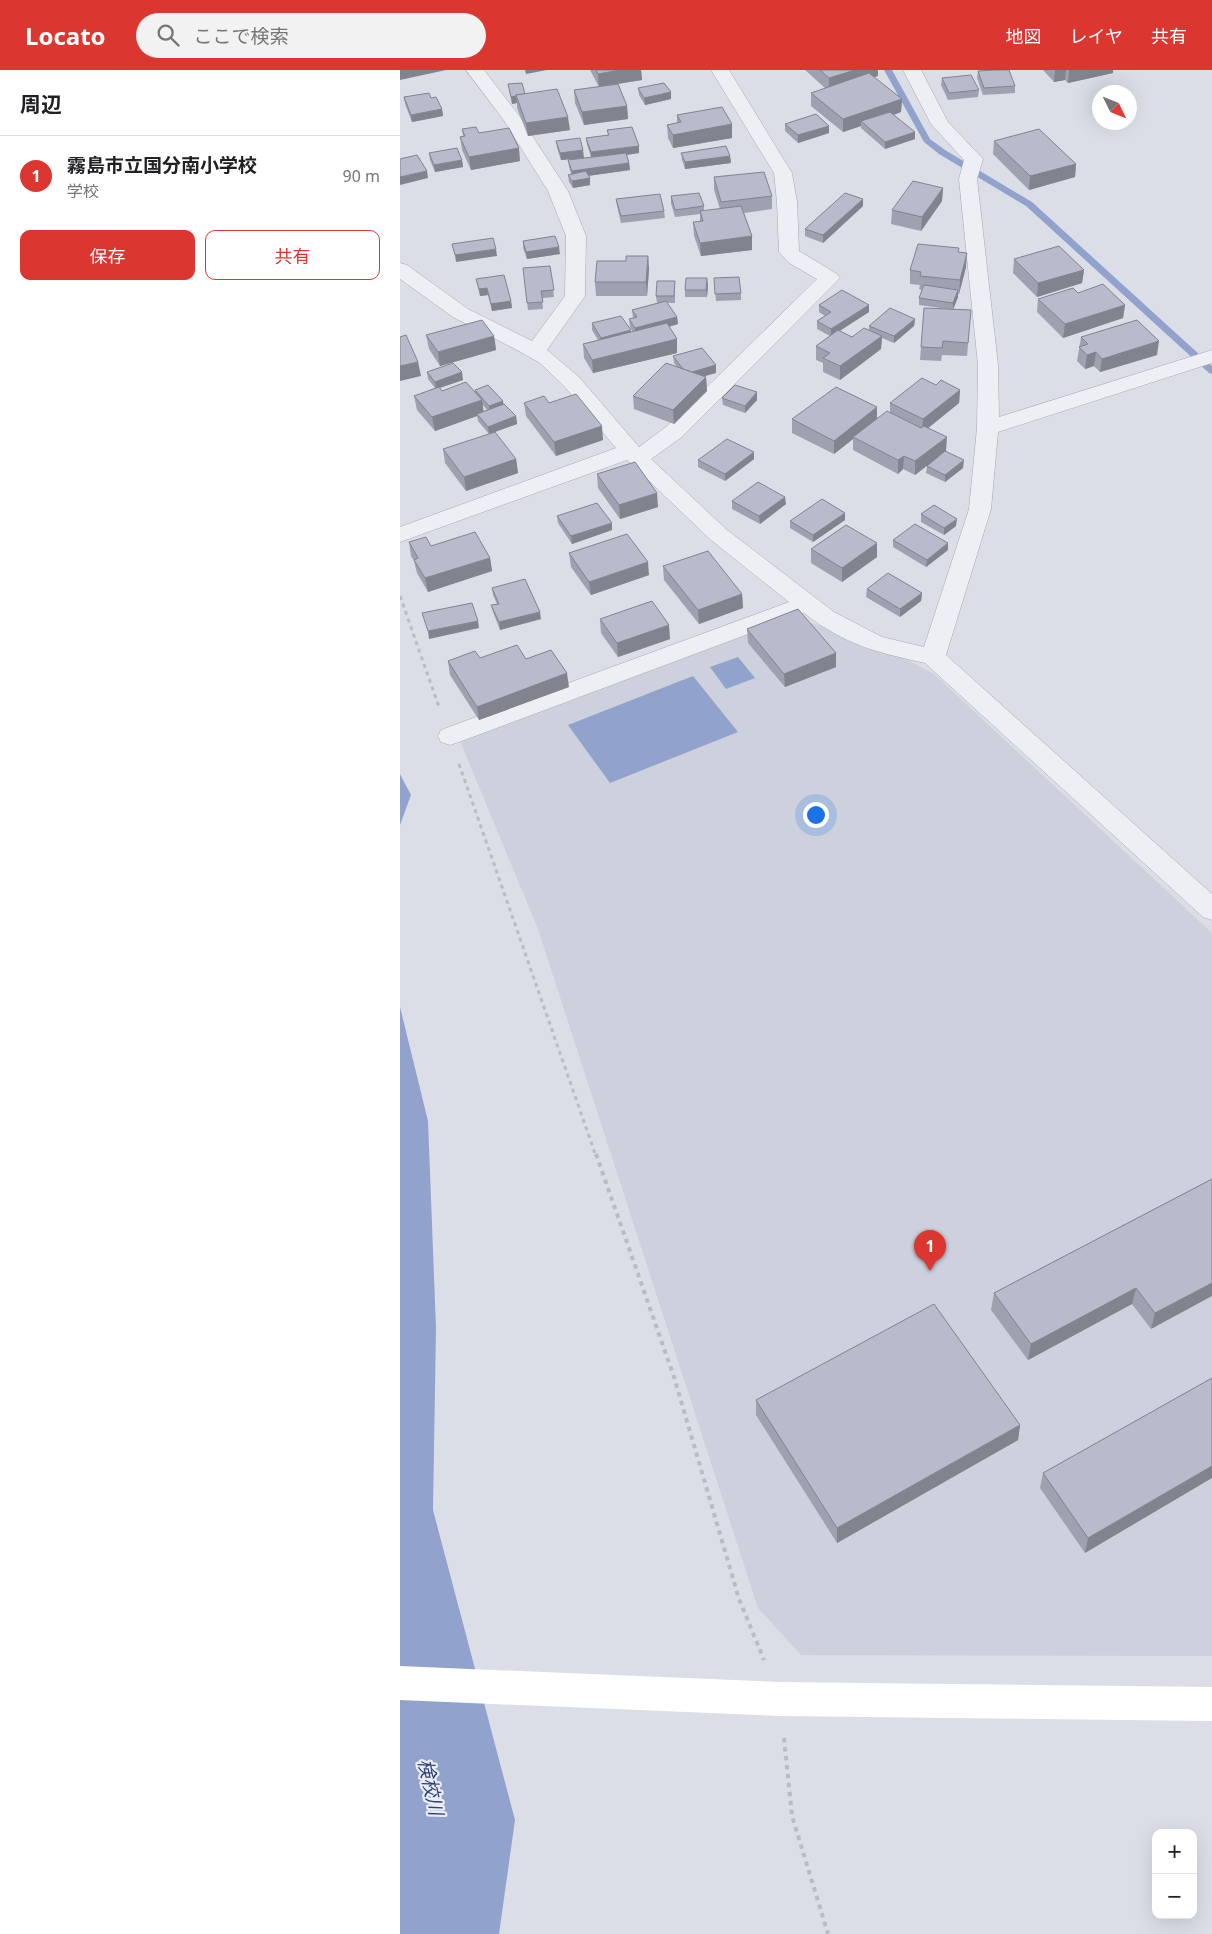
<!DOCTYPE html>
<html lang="ja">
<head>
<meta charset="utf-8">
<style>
  :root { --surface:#fff; --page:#f2f2f2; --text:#202124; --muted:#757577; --line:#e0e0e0; --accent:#dc3630 }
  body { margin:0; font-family:"Noto Sans","Noto Sans JP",sans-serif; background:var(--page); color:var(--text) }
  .controls { position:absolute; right:15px; bottom:15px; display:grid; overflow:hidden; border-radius:10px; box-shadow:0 5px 20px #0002 }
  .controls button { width:45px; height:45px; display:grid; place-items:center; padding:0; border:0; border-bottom:1px solid var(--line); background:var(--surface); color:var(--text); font:25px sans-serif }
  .compass { position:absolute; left:692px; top:15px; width:45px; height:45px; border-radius:50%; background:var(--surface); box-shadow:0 5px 20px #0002; rotate:133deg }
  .you { position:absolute; left:415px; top:744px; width:18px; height:18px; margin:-12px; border:4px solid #fff; border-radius:50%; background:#1a73e8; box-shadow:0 0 0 8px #1a73e833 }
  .badge { display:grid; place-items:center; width:32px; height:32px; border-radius:50%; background:var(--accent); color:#fff; font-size:16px; font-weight:700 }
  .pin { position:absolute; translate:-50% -41px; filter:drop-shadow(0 1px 2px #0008) }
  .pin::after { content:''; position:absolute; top:26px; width:18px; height:15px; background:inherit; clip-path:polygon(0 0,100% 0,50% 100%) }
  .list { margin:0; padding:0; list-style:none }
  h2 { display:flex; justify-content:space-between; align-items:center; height:65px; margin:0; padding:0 20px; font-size:21px }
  h2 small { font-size:16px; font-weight:400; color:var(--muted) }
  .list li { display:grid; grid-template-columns:32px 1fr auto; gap:15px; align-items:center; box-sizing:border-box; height:80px; padding:0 20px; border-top:1px solid var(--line) }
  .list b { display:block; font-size:19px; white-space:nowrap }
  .list p { margin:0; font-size:16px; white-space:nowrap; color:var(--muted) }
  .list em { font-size:16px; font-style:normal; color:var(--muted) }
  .actions { display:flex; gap:10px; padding:15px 20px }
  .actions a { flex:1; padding:11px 0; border:1px solid var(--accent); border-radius:10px; text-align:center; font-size:18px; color:var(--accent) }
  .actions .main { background:var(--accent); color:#fff }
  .icon { flex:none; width:28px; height:28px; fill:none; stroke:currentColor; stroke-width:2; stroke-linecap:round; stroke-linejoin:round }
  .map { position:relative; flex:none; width:812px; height:1864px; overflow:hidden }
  header { display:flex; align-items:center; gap:30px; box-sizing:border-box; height:70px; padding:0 25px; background:var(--accent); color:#fff }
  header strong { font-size:24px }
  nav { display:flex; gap:28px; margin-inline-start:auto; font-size:18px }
  .search { width:350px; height:45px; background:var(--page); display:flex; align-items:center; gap:12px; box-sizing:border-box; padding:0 18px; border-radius:28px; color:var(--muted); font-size:19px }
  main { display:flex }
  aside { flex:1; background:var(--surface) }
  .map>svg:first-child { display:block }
</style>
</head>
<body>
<header>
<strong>Locato</strong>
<div class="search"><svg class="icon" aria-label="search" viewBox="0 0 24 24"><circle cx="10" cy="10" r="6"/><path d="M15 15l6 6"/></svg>ここで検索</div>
<nav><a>地図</a><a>レイヤ</a><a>共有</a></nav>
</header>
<main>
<aside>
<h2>周辺<small></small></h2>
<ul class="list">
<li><span class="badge">1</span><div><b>霧島市立国分南小学校</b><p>学校</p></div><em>90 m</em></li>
</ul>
<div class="actions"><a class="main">保存</a><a>共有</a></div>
</aside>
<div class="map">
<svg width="812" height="1864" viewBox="0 0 812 1864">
  <rect width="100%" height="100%" fill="#dbdee7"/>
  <path fill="#cdd0dd" d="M392 546 491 581 534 604 812 863V1586L401 1585 358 1538 138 859 58 666Z"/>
  <g fill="#91a3cc">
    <path d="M338 587 355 608 326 619 310 597Z"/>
    <path d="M293 606 338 662 210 713 168 655Z"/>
    <path d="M0 704 11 725 0 755Z"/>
    <path d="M0 937 28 1051 36 1258 33 1440 115 1750 99 1864H0Z"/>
  </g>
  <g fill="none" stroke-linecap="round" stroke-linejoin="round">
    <path fill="#91a3cc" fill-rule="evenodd" d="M484 0H492L530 69 545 80 632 132 812 296V304L809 303 626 136 539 84 524 72Z"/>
    <g stroke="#a4a7b5" stroke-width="1">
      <path id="street" d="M66 0H84L120 47 168 121 186 166 185 226 147 280 179 307 239 377 266 357 417 209 389 193 379 182 377 132 374 103 311 0H329L392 103 397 132 399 181 437 204 440 208 282 367 251 389 327 460 434 542 482 567 524 577 569 439 577 358 578 295 559 109 564 90 531 54 503 0H521L548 52 583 89 577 109 598 295 599 347 812 280V293L598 362 591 439 546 585 812 824V850L803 847 525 593C476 582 445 575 404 543L59 672 50 675 41 672 38 666 41 660 389 532 311 470 227 390 0 472V457L216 378 164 316 140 293 117 280 53 247 0 209V193L7 195 68 239 132 271 165 226 166 166 148 121 103 49Z"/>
    </g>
    <g stroke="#b9bbc6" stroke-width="3" stroke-dasharray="4 4" stroke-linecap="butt">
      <path d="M0 526 39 637"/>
      <path d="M59 694 196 1086"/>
    </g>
    <g stroke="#b9bbc6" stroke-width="4" stroke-dasharray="4.5 4.5" stroke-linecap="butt">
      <path d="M196 1084 274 1307 339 1529 364 1590"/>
      <path d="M384 1668 392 1746 428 1864"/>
    </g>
    <use href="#street" fill="#eeeff5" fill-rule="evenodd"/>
    <path fill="#fff" fill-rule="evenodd" d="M0 1596 380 1612 812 1617V1651L380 1646 0 1630Z"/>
  </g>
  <g fill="#9ea1af" fill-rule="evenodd">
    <path d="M190 0H241L242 10 201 16 227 36 228 49 184 55 175 33 174 20 199 17Z"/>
    <path d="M405 0H478V6L474 7 502 29 501 42 494 45 515 69 485 79 461 58V56L443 62 411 36V23L425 18Z"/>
    <path d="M643 0H713V3L668 13 665 10 654 12Z"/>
    <path d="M578 1 615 16V23L583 25 577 8Z"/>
    <path d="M542 8 579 20 578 27 548 30 541 15Z"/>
    <path d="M108 14 125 24 170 60 128 66 117 38V33L112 34Z"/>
    <path d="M238 18 271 22V29L245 35 239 25Z"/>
    <path d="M4 27 31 28 42 39 43 46 12 52 5 34Z"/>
    <path d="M277 45 332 68 273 78 268 68 267 55 277 53Z"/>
    <path d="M385 54 429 56V63L398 73 385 61Z"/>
    <path d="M62 59 79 63 120 91 71 100 62 80 60 67 63 66Z"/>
    <path d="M207 60 239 76V83L227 85 229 93 230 100 188 106 190 108V115L173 118 169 112 168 105 171 104 169 97 168 90 191 87 187 75 186 68 208 65Z"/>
    <path d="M156 71 184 88 161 90 157 78Z"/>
    <path d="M594 71 676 94 675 107 629 120 593 84Z"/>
    <path d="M29 83 62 90 63 97 35 102 30 90Z"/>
    <path d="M281 83 330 86 331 93 285 99 282 90Z"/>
    <path d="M314 107 372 126V139L344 143 352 166V180L301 186 294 166 293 152H300V144L275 147 271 133V126L304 136V141L320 139 314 120Z"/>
    <path d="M543 118 542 131 521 161 491 154 492 140Z"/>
    <path d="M216 129 264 141 265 148 221 153 217 136Z"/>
    <path d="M463 136 423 173 405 166V159Z"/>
    <path d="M123 171 160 184 127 189 123 178Z"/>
    <path d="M558 182 566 197 559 224H558V227L553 239 571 240 567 286 542 285 541 291 520 290 521 277 547 239 519 235V228L522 220 519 219 520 215 510 214V200Z"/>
    <path d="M248 186 249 199 247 226H196L195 212 226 191Z"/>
    <path d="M614 189 684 200 682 213 637 227 613 203Z"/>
    <path d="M150 196 154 227 142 228 143 239 128 240 123 198Z"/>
    <path d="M314 208 341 223V230L316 231Z"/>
    <path d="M76 209 111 231 112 238 92 241 88 225 80 226Z"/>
    <path d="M275 211V233H267L277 247 278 254 269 257 277 269V283L193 303 184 288 183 274 198 270 192 260V253L231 262H233L230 257 229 249 233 248 232 240 257 233 256 226Z"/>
    <path d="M308 215 307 227H285V220Z"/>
    <path d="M678 223 725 235 723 248 663 268 637 242 638 229Z"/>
    <path d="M419 235H469V242L440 261 452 267 469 260V256L515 249 514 256 494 273 482 268 481 279 440 310 423 302V293L416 290V276L430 266 417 259V251L425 246 419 242Z"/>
    <path d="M26 265 94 266 96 280 40 296 29 279Z"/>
    <path d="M681 267 757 285 700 302 694 296 685 299 677 291Z"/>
    <path d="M273 286 316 295V303L303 306 306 307 307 321 274 354 234 339 233 326 277 297 274 293Z"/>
    <path d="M27 302 63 310 40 318 42 321 75 322V320L103 334 116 346 117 354 89 364 78 351 77 346 35 361 17 340 14 326 35 318 28 309ZM82 334 87 340 83 341Z"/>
    <path d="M536 315 560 320 559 333 528 358 546 381 563 398 545 412 526 403 527 396 538 387 515 405 503 399 498 404 453 380V369L434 384 392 363V349H477L490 342V333Z"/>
    <path d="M357 322V330L345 343 323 335 322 328Z"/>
    <path d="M124 333H149L203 370 156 386 126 346Z"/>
    <path d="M43 379 116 389 118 403 66 421 45 393Z"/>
    <path d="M354 389 325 411 298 397V390Z"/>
    <path d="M197 404 258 437 220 449 198 418Z"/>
    <path d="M332 431 386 434 360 454 332 439Z"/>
    <path d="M521 444 556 456 544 465 521 452Z"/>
    <path d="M157 446 212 453V460L172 474 158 453Z"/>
    <path d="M445 450 413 472 390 458V451Z"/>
    <path d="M493 470 548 473V480L526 497 493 477Z"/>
    <path d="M9 472 31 476 90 488 92 501 28 522 17 503 14 491 11 486Z"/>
    <path d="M411 479 477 487 442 512 411 493Z"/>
    <path d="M169 483 249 505 191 525 171 497Z"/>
    <path d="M263 496 342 524 343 538 299 554 264 510Z"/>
    <path d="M92 518 141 549 100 560 93 542 91 535 97 534 93 525Z"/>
    <path d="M467 519 522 523 521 531 500 547 466 527Z"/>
    <path d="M200 549 270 569 218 587 201 563Z"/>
    <path d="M347 559 436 583V597L385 617 348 573Z"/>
    <path d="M80 588 126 589 169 617 79 650 50 605 48 591Z"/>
    <path d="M812 1109 751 1259 732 1234 628 1290 591 1240 594 1223Z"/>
    <path d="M812 1308 685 1483 640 1418 643 1403Z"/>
    <path d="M356 1330 620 1355 618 1370 437 1473 356 1345Z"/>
  </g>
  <g fill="#81838e">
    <path d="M0 0H46L0 10Z"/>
    <path d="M125 0H147L126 4Z"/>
    <path d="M220 0H241L242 10 199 17 198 4Z"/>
    <path d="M455 0H478V6L429 21V8Z"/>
    <path d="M655 0H666L665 10 654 12Z"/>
    <path d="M669 0H713V3L668 13Z"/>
    <path d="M271 22V29L245 35 244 28Z"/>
    <path d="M116 26 117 33 112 34 111 27Z"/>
    <path d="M502 29 501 42 465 55 461 51V56L443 62V49Z"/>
    <path d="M227 36 228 49 184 55 182 42Z"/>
    <path d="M42 39 43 46 12 52 11 45Z"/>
    <path d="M168 47 170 60 128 66 126 53Z"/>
    <path d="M332 54V68L273 78V65Z"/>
    <path d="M429 56V63L398 73V65Z"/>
    <path d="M515 62V69L485 79V72Z"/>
    <path d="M239 76V83L191 90V82Z"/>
    <path d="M119 78 120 91 71 100 69 87Z"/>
    <path d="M183 80 184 88 161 90 160 83Z"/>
    <path d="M330 86 331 93 285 99V92Z"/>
    <path d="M62 90 63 97 35 102 34 95Z"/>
    <path d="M229 93 230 100 172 108V101Z"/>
    <path d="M676 94 675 107 629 120 630 106Z"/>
    <path d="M27 101 28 108 0 115V107Z"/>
    <path d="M190 108V115L173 118 172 111Z"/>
    <path d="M543 118 542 131 521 161 522 147Z"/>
    <path d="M463 129V136L423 173V165Z"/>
    <path d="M352 166V180L301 186 300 173Z"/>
    <path d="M159 177 160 184 127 189 126 182Z"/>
    <path d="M96 179 97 186 56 192 55 185Z"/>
    <path d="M567 183 566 197 559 224 560 210Z"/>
    <path d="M248 186 249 199 247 226 246 212Z"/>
    <path d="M684 200 682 213 637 227 638 213Z"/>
    <path d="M307 208 308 215 307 227 306 220Z"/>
    <path d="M87 218 88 225 80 226 79 219Z"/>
    <path d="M558 220V227L553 240V233Z"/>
    <path d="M111 231 112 238 92 241 91 234Z"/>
    <path d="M469 235V242L431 266V259Z"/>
    <path d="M725 235 723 248 663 268 665 254Z"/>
    <path d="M277 247 278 254 235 266V258Z"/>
    <path d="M515 249 514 256 494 273V266Z"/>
    <path d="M231 260 232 267 202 275 201 268Z"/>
    <path d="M94 266 96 280 40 296 38 282Z"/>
    <path d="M482 266 481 279 440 310V296Z"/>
    <path d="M277 269V283L193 303 192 290Z"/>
    <path d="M759 271 757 285 700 302 702 289Z"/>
    <path d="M696 282 694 296 685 299 687 285Z"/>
    <path d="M18 292 21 306 0 311V296Z"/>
    <path d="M316 295V303L287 311 286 304Z"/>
    <path d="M62 302 63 310 36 319 35 312Z"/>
    <path d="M306 307 307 321 274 354 273 340Z"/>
    <path d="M560 320 559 333 522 363 523 349Z"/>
    <path d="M357 322V330L345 343V336Z"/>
    <path d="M82 330 84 344H77V346L35 361 32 347Z"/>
    <path d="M103 331 104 338 90 343 89 336Z"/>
    <path d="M477 337V351L453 367V369L434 384V371Z"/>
    <path d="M116 346 117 354 89 364 88 357Z"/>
    <path d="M202 356 203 370 156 386 154 372Z"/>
    <path d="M547 367 546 381 515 405V391Z"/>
    <path d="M354 382V389L325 411V404Z"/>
    <path d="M504 386 503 399 498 404V390Z"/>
    <path d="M116 389 118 403 66 421 64 407Z"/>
    <path d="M564 390 563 398 545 412V405Z"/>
    <path d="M257 423 258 437 220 449 219 435Z"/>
    <path d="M385 427 386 434 360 454 359 446Z"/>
    <path d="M445 443V450L413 472V465Z"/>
    <path d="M557 449 556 456 544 465V458Z"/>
    <path d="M212 453V460L172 474 171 466Z"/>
    <path d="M477 473V487L442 512V498Z"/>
    <path d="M548 473V480L526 497 527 490Z"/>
    <path d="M90 488 92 501 28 522 25 508Z"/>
    <path d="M248 492 249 505 191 525 189 512Z"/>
    <path d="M522 523 521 531 500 547V539Z"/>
    <path d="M342 524 343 538 299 554 298 540Z"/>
    <path d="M140 542 141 549 100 560 99 552Z"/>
    <path d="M78 551 79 558 29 569 28 561Z"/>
    <path d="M269 555 270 569 218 587 217 573Z"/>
    <path d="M436 583V597L385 617 384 604Z"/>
    <path d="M167 603 169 617 79 650 77 637Z"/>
    <path d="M812 1213V1226L751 1259 755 1243Z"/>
    <path d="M736 1218 732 1234 628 1290 631 1274Z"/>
    <path d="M620 1355 618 1370 437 1473V1458Z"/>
    <path d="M812 1396V1408L685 1483 688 1468Z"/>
  </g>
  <g fill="#b8bbcb" stroke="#81838e">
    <path d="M196 0H220L198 4Z"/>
    <path d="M420 0H455L429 8Z"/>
    <path d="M594 0H609L615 16 584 18 578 1Z"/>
    <path d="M469 3 502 29 443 49 411 23Z"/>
    <path d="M571 5 579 20 549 23 542 8Z"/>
    <path d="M122 13 125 24 116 25V26L111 27 108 14Z"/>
    <path d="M264 13 271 22 244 28 238 18Z"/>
    <path d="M218 14 227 36 182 42 174 20Z"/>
    <path d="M157 19 168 47 126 53 116 25Z"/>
    <path d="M29 23 31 28 36 27 42 39 11 45 4 27Z"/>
    <path d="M322 37 332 54 273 65 267 55 281 52 277 45Z"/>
    <path d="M490 42 515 62 485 72 461 51Z"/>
    <path d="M416 44 429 56 398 65 385 54Z"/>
    <path d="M76 57 79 63 109 58 119 78 69 87 60 67 65 66 62 59Z"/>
    <path d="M232 57 239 76 191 82 186 68 209 65 207 60Z"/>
    <path d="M639 59 676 94 630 106 594 71Z"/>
    <path d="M180 68 183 80 160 83 156 71Z"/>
    <path d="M326 76 330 86 285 92 281 83Z"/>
    <path d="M57 78 62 90 34 95 29 83Z"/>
    <path d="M226 83 229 93 172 101 168 90Z"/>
    <path d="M17 85 27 101 0 107V89Z"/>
    <path d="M186 101 190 108 172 111 168 105Z"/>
    <path d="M364 102 372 126 321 132 314 107Z"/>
    <path d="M513 111 543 118 522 147 492 140Z"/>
    <path d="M299 123 304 136 275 140 271 126Z"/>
    <path d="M445 123 463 129 423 165 405 159Z"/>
    <path d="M260 124 264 141 221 146 216 129Z"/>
    <path d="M341 136 352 166 300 173 293 152 303 151 300 141Z"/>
    <path d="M155 166 159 177 126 182 123 171Z"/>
    <path d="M93 168 96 179 55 185 52 174Z"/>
    <path d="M518 174 559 178 558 182 567 183 560 210 520 206 521 202 510 200Z"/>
    <path d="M659 176 684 200 638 213 614 189Z"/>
    <path d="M226 186H248L246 212H195L197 191H226Z"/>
    <path d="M150 196 154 220 141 221 143 232 127 233 123 198Z"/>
    <path d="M104 205 111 231 91 234 87 218 79 219 76 209Z"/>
    <path d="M339 207 341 223 315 224 314 208Z"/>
    <path d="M286 208H307L306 220H285Z"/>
    <path d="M257 211H275L274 226H256Z"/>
    <path d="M703 214 725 235 665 254 638 229 673 218 678 223Z"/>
    <path d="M524 215 558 220 553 233 519 228Z"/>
    <path d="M442 220 469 235 431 259 417 251 431 242 419 235Z"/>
    <path d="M266 231 277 247 235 258 229 249 237 247 232 240Z"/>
    <path d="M490 238 515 249 494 266 469 256Z"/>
    <path d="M524 238 571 240 568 273 543 271 542 278 521 277Z"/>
    <path d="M221 246 231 260 201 268 192 253Z"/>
    <path d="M82 250 94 266 38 282 26 265Z"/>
    <path d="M737 250 759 271 702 289 696 282 687 285 679 277 688 274 681 267Z"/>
    <path d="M267 253 277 269 192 290 183 274Z"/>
    <path d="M464 258 482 266 440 296 423 288 430 283 416 276 438 260 452 267Z"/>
    <path d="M6 265 18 292 0 296V267Z"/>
    <path d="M302 278 316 295 292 302 283 299 273 286Z"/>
    <path d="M53 293 62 302 35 312 27 302Z"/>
    <path d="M266 293 306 307 273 340 233 326Z"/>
    <path d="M522 308 536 315 541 310 560 320 523 349 490 333Z"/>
    <path d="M66 312 82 330 32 347 14 326 39 317 42 321Z"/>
    <path d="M88 315 103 331 89 336 75 320Z"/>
    <path d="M335 315 357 322 345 336 322 328Z"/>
    <path d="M436 317 477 337 434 371 392 349Z"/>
    <path d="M176 324 202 356 154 372 124 333 144 326 149 333Z"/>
    <path d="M104 334 116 346 88 357 77 344Z"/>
    <path d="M487 341 521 358 524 356 547 367 515 391 504 386 498 390 453 367Z"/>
    <path d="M95 362 116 389 64 407 43 379Z"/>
    <path d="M327 369 354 382 325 404 298 390Z"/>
    <path d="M545 381 564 390 545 405 527 396Z"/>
    <path d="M235 392 257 423 219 435 197 404Z"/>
    <path d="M358 412 385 427 359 446 332 431Z"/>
    <path d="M422 429 445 443 413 465 390 451Z"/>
    <path d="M197 433 212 453 171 466 157 446Z"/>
    <path d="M534 435 557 449 544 458 521 444Z"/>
    <path d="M515 454 548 473 527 490 493 470Z"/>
    <path d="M446 455 477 473 442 498 411 479Z"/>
    <path d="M75 462 90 488 25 508 14 490 18 488 9 472 26 467 31 476Z"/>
    <path d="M227 464 248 492 189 512 169 483Z"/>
    <path d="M308 481 342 524 298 540 263 496Z"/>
    <path d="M488 503 522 523 500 539 467 519Z"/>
    <path d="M125 509 140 542 99 552 91 535 99 534 92 518Z"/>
    <path d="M252 531 269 555 217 573 200 549Z"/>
    <path d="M72 533 78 551 28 561 22 543Z"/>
    <path d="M398 539 436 583 384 604 347 559Z"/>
    <path d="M117 575 126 589 151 580 167 603 77 637 48 591 75 581 80 588Z"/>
    <path d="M812 1109V1213L755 1243 736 1218 631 1274 594 1223Z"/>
    <path d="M534 1234 620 1355 437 1458 356 1330Z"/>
    <path d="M812 1308V1396L688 1468 643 1403Z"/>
  </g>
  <g text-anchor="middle" stroke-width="4.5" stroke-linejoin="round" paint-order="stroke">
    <g font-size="19" font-style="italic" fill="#2a3e76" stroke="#eaedf5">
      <text transform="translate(31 1717) rotate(78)" y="7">検校川</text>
    </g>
  </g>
</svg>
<div class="controls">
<button>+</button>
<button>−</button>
</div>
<svg class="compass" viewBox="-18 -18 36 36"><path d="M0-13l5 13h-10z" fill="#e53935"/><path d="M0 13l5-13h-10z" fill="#757577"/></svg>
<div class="you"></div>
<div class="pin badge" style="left:530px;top:1201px">1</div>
</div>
</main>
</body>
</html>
